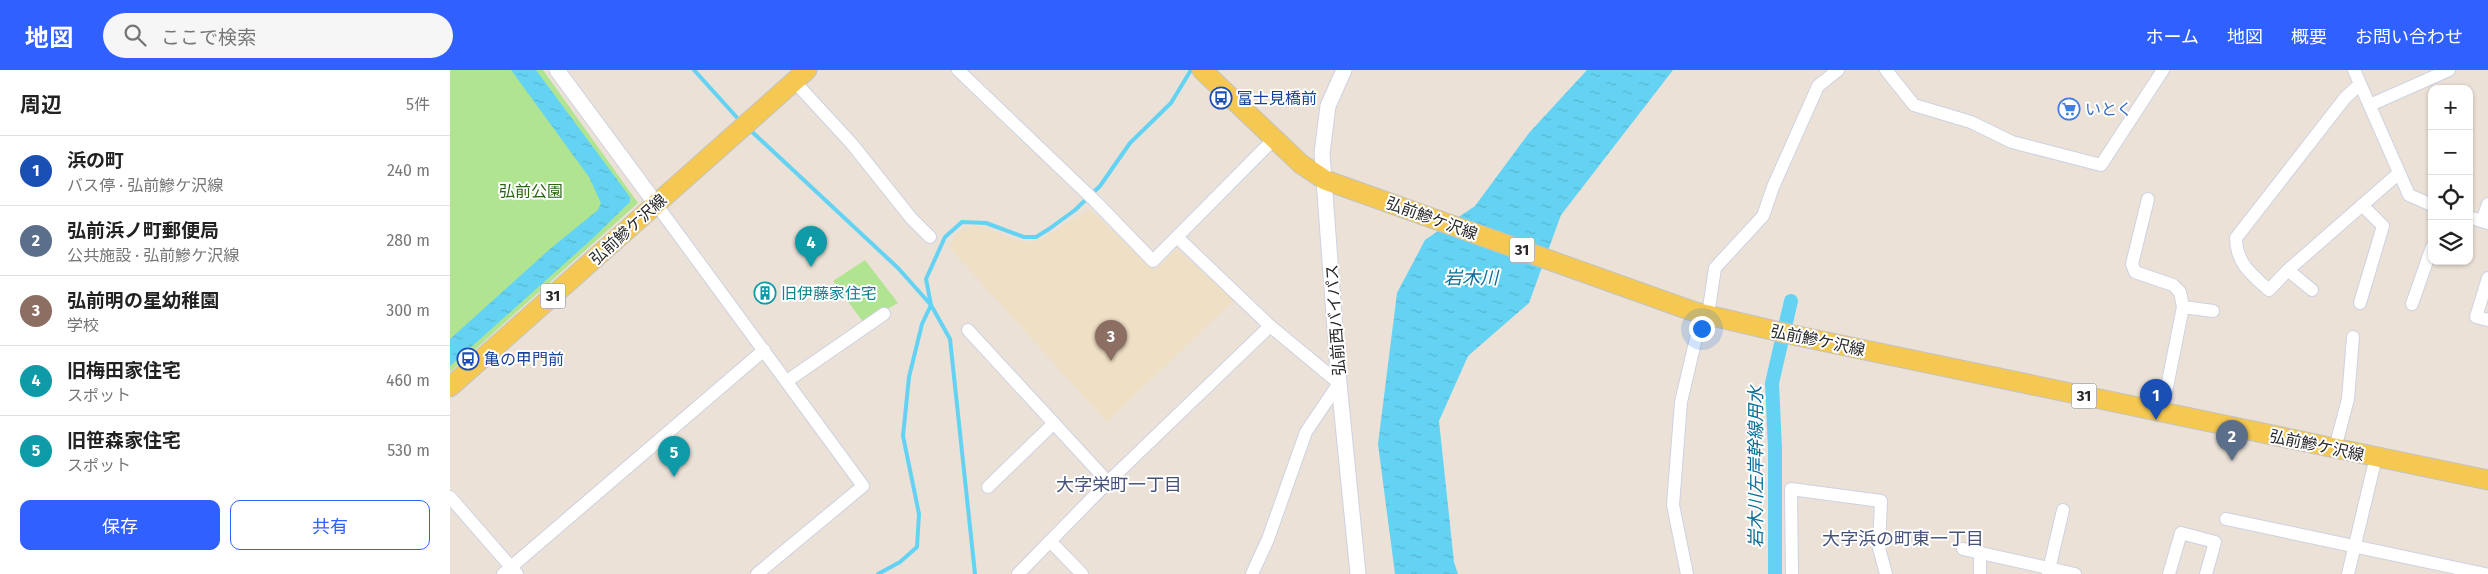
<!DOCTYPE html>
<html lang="ja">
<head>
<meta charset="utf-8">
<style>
  :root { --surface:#fff; --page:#f6f6f6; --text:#222; --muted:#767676; --line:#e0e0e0; --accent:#3060ff }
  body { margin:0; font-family:"Fira Sans","Noto Sans JP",sans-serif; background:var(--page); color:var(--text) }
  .controls { position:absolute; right:15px; top:15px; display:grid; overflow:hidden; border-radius:10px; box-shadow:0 1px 4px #0004 }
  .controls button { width:45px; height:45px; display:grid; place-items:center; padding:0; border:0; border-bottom:1px solid var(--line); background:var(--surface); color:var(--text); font:25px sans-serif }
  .you { position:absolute; left:1251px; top:258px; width:18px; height:18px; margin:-12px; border:4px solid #fff; border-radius:50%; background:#1a73e8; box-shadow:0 0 0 8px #1a73e833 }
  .badge { display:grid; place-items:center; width:32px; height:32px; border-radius:50%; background:var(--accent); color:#fff; font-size:16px; font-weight:700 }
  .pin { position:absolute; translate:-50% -41px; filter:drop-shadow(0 1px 2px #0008) }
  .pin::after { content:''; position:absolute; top:26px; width:18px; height:15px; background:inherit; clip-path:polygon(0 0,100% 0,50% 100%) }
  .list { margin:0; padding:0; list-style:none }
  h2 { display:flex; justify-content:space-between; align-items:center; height:65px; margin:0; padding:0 20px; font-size:21px }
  h2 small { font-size:16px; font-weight:400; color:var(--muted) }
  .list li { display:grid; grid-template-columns:32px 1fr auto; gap:15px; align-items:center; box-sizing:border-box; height:70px; padding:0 20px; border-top:1px solid var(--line) }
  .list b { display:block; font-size:19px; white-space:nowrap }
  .list p { margin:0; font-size:16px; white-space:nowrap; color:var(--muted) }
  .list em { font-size:16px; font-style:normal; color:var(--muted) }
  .actions { display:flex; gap:10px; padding:15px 20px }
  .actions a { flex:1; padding:11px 0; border:1px solid var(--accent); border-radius:10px; text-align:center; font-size:18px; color:var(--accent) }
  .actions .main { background:var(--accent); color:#fff }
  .icon { flex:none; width:28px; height:28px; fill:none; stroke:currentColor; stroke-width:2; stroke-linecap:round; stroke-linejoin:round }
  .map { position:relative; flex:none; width:2038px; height:504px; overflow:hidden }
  header { display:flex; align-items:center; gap:30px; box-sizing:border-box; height:70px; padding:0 25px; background:var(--accent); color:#fff }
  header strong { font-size:24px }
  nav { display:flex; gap:28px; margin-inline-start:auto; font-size:18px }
  .search { width:350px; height:45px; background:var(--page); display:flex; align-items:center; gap:12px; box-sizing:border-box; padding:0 18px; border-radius:28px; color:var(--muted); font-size:19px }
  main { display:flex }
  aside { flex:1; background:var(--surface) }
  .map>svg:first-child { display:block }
</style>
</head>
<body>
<header>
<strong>地図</strong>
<div class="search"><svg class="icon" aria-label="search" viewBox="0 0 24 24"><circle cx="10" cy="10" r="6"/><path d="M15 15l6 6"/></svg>ここで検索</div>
<nav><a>ホーム</a><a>地図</a><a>概要</a><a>お問い合わせ</a></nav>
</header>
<main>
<aside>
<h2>周辺<small>5件</small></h2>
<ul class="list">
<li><span class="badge" style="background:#1a4fb4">1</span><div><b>浜の町</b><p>バス停 · 弘前鰺ケ沢線</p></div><em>240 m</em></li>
<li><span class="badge" style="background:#5c6f8a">2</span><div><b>弘前浜ノ町郵便局</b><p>公共施設 · 弘前鰺ケ沢線</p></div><em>280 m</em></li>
<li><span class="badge" style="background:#8d6e63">3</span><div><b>弘前明の星幼稚園</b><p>学校</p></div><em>300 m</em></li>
<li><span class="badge" style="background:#0f9aa8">4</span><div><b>旧梅田家住宅</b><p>スポット</p></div><em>460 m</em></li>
<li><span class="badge" style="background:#0f9aa8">5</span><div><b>旧笹森家住宅</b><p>スポット</p></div><em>530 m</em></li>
</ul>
<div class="actions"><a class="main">保存</a><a>共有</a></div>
</aside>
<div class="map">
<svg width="2038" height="504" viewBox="0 0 2038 504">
  <defs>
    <pattern id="water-ripples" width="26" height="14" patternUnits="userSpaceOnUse" patternTransform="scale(1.25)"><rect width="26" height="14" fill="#64d3f3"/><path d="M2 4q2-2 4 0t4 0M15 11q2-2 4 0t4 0" fill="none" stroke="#57b5d0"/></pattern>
  </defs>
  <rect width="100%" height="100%" fill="#ebe1d7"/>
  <path fill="#eedfc5" d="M640 140 705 200 727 179 784 230 657 352 499 177 505 166 513 158 525 156 538 158 564 170 580 172 593 168Z"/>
  <g fill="#b1e491">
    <path d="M0 0H93L188 133 0 302Z"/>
    <path d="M415 190 448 233 413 252 383 211Z"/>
  </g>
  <g fill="url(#water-ripples)">
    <path d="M61 0H86L180 127V132L142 169 0 296V269L101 178 148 140 151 133 139 107Z"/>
    <path d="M1137 0H1223L1111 145 1079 233 1018 286 989 351 1004 492 1008 504H945L928 374 947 223 975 170 1025 136 1079 63Z"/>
  </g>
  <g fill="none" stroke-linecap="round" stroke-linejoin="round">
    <g stroke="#64d3f3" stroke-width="4">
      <path d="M244 0 291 52"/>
      <path d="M298 58 448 198 481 235 500 269 525 504"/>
      <path d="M428 504 450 492 467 477 469 444 453 366 459 307 472 254 481 235 476 209 495 167 512 152 536 153 574 167H586L599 159 625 140 650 116 680 73 721 33 741 0"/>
    </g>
    <path stroke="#64d3f3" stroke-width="14" d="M1325 504V379L1322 313 1341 231"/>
    <g stroke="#cdd2e1" stroke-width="14">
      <g id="minor">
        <path d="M508 0 645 131 703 191 825 68"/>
        <path d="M1436 0 1464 35 1521 52 1562 72 1651 95 1713 0"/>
        <path d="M1904 0 1959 125 1982 135"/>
        <path d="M344 11 402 74 461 148 480 167"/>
        <path d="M1910 14 1895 28 1786 168C1786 193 1802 205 1819 220L1838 200 1949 103"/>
        <path d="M1920 35 1999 0"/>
        <path d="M1698 129 1682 194 1685 202 1723 215 1730 222 1733 237 1712 342"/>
        <path d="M206 134 413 416 307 504"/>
        <path d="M2019 147 2038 153"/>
        <path d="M2032 151 2038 134"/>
        <path d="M727 167 820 256 889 313 856 362 818 469 802 504"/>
        <path d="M1838 200 1862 220"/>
        <path d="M2038 208 2026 247 2038 250"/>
        <path d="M1910 233 1933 156 1912 135"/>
        <path d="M1962 234 1982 177"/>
        <path d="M1733 237 1763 241"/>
        <path d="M518 260 658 412"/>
        <path d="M337 311 434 244"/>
        <path d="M1885 378 1898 329 1903 267"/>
        <path d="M538 417 604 353"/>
        <path d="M0 427 67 504"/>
        <path d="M1776 449 2035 504"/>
        <path d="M600 471 632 504"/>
        <path d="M1513 479 1625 504"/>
        <path d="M1530 482V504"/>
        <path d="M53 504 314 280"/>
        <path d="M568 504 658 412 820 256"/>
        <path d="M1237 504 1223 435 1231 332 1247 264 1258 245 1265 198 1313 146 1323 117 1368 16 1388 0"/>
        <path d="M1342 504 1341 419 1431 431 1429 478 1436 504"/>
        <path d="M1598 504 1613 440"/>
        <path d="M1719 504 1731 463 1765 472 1756 504"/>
        <path d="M1898 504 1926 387"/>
      </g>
    </g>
    <g stroke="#cdd2e1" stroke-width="17">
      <g id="tertiary">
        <path d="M107 0 206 134"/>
        <path d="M894 0 878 36 872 83 889 313 908 504"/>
      </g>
    </g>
    <g stroke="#c3c3c3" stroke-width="21">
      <g id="primary">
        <path d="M752 0 851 94 875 110 1245 242 1343 265 2038 410"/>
        <path d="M0 317 357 0"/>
      </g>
    </g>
    <use href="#minor" stroke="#fff" stroke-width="12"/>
    <use href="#tertiary" stroke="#fff" stroke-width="15"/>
    <use href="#primary" stroke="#f5c852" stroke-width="19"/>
  </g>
  <defs>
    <g id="bus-ring" transform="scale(1.125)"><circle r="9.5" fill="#fff" stroke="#1a4fb4" stroke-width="1.5"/><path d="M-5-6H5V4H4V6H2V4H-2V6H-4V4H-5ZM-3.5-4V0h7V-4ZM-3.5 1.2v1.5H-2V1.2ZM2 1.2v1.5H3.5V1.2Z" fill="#1a4fb4"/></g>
    <g id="supermarket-ring" transform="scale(1.125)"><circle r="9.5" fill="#fff" stroke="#3f7fe0" stroke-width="1.5"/><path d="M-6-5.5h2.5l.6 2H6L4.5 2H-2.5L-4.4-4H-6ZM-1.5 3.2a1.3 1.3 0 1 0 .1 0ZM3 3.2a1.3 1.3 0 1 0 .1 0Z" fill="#3f7fe0"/></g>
    <g id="building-ring" transform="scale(1.125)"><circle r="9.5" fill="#fff" stroke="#0f9aa8" stroke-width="1.5"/><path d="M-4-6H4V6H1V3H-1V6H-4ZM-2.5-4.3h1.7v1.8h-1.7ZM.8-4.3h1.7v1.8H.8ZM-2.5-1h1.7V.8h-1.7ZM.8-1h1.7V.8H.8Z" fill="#0f9aa8"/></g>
  </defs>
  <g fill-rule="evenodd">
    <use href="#bus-ring" x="771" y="28"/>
    <use href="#supermarket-ring" x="1619" y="39"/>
    <use href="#building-ring" x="315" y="223"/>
    <use href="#bus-ring" x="18" y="289"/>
  </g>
  <g text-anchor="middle" stroke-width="4" stroke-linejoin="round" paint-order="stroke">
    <g fill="#fff" stroke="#686868" stroke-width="1">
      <rect x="1059.5" y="167.5" width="25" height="25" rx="4"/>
      <rect x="90.5" y="213.5" width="25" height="25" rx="4"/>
      <rect x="1621.5" y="313.5" width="25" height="25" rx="4"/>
    </g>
    <g font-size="15" font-weight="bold" fill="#272727">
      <text x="1072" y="185">31</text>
      <text x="103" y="231">31</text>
      <text x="1634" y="331">31</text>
    </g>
    <g font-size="16" fill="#164399" stroke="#fff" text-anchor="start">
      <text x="787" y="34">富士見橋前</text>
      <text x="34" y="295">亀の甲門前</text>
    </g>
    <g font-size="16" fill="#366cbe" stroke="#fff" text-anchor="start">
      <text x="1635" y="45">いとく</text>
    </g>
    <g font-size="16" fill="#2a6516" stroke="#fff">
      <text x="81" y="127">弘前公園</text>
    </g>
    <g font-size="16" fill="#272727" stroke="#fff">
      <text transform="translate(982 148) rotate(20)" y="6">弘前鰺ケ沢線</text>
      <text transform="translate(178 159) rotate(-42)" y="6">弘前鰺ケ沢線</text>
      <text transform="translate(885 250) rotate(-94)" y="6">弘前西バイパス</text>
      <text transform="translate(1368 270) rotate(12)" y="6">弘前鰺ケ沢線</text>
      <text transform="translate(1867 375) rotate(12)" y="6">弘前鰺ケ沢線</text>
    </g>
    <g font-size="16" fill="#0d838f" stroke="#fff" text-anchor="start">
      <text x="331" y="229">旧伊藤家住宅</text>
    </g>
    <g font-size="18" font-style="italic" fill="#086e9a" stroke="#fff">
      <text x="1021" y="214">岩木川</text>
      <text transform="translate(1306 397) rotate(-90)" y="6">岩木川左岸幹線用水</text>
    </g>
    <g font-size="18" fill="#465279" stroke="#fff">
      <text x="669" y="421">大字栄町一丁目</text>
      <text x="1453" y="475">大字浜の町東一丁目</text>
    </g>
  </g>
</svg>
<div class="controls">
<button>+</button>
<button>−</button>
<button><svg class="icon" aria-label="locate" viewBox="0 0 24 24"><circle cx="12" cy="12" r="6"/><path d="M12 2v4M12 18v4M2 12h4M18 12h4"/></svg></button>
<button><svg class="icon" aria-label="layers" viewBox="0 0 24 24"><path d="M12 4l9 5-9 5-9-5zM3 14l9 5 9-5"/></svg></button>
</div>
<div class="you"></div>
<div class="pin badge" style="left:1706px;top:350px;background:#1a4fb4">1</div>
<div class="pin badge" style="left:1782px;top:391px;background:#5c6f8a">2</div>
<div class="pin badge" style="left:661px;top:291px;background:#8d6e63">3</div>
<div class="pin badge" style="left:361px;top:197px;background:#0f9aa8">4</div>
<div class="pin badge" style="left:224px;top:407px;background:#0f9aa8">5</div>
</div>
</main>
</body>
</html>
